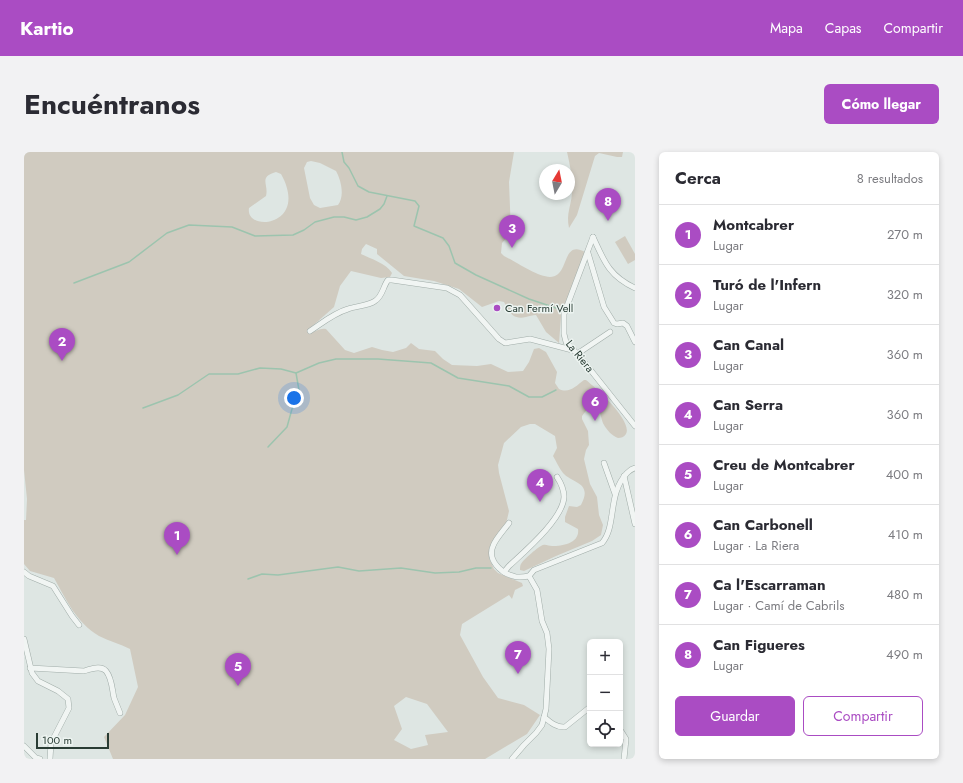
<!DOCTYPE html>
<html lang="es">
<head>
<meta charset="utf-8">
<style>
  :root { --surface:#fff; --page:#f2f2f3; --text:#2b2b33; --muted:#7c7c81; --line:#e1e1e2; --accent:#aa4cc3 }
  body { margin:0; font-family:Jost,sans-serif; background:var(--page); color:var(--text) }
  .controls { position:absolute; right:12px; bottom:12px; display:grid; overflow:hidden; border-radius:6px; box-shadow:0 2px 6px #0003 }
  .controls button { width:36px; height:36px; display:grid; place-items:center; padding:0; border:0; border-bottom:1px solid var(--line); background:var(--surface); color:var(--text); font:20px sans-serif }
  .compass { position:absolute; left:515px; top:12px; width:36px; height:36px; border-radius:50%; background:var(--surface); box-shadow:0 2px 6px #0003; rotate:10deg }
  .scale { position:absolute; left:12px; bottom:10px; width:73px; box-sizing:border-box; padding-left:4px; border:2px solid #293c34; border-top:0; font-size:11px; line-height:14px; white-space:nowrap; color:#293c34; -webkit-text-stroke:3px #edf4f1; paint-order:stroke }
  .you { position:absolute; left:270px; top:246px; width:14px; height:14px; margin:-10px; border:3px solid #fff; border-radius:50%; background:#1a73e8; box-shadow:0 0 0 6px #1a73e833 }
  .badge { display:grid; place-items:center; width:26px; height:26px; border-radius:50%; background:var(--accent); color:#fff; font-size:13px; font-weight:700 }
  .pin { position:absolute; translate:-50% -33px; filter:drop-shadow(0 1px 2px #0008) }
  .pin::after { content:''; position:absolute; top:21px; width:14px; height:12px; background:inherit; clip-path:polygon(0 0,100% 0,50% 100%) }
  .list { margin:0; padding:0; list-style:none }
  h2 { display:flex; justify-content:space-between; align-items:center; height:52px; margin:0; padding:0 16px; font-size:17px }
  h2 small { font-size:13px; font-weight:400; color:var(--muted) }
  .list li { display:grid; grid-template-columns:26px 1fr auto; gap:12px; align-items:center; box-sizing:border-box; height:60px; padding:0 16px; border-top:1px solid var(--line) }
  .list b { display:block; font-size:15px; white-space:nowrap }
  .list p { margin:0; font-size:13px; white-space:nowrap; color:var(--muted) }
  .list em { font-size:13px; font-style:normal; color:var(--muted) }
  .actions { display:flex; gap:8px; padding:12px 16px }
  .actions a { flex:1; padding:9px 0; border:1px solid var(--accent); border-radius:6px; text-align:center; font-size:14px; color:var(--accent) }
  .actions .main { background:var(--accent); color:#fff }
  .icon { flex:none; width:22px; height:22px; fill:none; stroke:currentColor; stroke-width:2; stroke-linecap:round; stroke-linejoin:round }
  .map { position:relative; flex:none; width:611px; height:607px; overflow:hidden; border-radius:6px }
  header { display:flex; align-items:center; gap:24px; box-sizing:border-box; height:56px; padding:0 20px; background:var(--accent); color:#fff }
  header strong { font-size:19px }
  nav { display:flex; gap:22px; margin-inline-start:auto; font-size:14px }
  .intro { display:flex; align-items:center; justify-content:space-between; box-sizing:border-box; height:96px; padding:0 24px }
  h1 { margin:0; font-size:28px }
  .button { padding:10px 18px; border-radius:6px; background:var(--accent); color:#fff; font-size:14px; font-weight:700 }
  main { display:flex; gap:24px; padding:0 24px }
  aside { flex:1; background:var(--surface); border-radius:6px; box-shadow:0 2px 6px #0003 }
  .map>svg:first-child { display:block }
</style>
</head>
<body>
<header>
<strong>Kartio</strong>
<nav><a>Mapa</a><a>Capas</a><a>Compartir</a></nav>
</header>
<div class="intro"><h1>Encuéntranos</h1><a class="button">Cómo llegar</a></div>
<main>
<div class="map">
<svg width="611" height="607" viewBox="0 0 611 607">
  <rect width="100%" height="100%" fill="#dee6e3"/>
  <g fill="#d0cbc0" fill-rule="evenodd">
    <path d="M0 0H490L485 30 487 81 478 91 477 101 480 104C492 110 514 125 526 125 546 125 537 87 561 100L537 165 535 191 522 180 512 163C508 163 506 164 502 165 489 168 485 160 480 150L475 149 458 155 435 137 410 129 380 124 353 102V97L342 92 338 97 337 102C347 107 362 111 368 121L366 125 357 126 327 119 316 134 310 155 283 179C291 182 295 175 302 177L321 198 330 201 348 195 358 198 369 200 382 196 387 191 395 197 411 199 419 207 428 213 453 214 467 212 484 220 499 219 505 210 510 197 515 196 522 200 533 220 531 231 535 237C545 242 552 234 560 228H562C572 236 609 269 602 282 600 285 597 286 594 286 588 284 583 278 580 273 575 264 579 253 564 256L558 264V267L564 279 565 293 562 298 560 307 566 332 573 345 575 363 579 373 577 383 568 389 532 404 500 419 496 418C496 416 496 413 497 412 499 408 515 394 519 393 522 392 525 394 528 394 539 394 556 391 554 377L541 370V365L545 354 553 355 557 353C569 330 549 332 539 321 535 316 532 309 529 304L533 296 531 284 511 272H506L497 275 480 291 474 313 475 321 485 359 482 372 465 396V406L470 417 474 421 498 431 499 434 491 438 488 447 485 443 438 472 436 483 459 525 474 546 500 553 516 563 503 582 461 607H89L80 585 101 563 114 535 106 497C96 492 85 489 75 484 52 470 43 449 30 426L6 419 0 412V368H2L3 347 0 318ZM287 9 296 11 312 19C317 28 321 44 314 53L296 56 290 53 286 46 280 16 283 10ZM252 20 257 22C286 74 221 81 225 56L242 44C245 32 234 25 252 20ZM382 545 403 552 424 580 401 583 404 593 387 597 370 588 378 577 370 554Z"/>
    <path d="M542 0H599L598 5H593L575 1 571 4 553 63 545 76C542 61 547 55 548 41 549 28 546 13 543 0Z"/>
    <path d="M601 84 611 102V108L604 112 591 90Z"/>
  </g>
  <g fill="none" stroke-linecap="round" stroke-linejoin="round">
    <g stroke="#9cc4ae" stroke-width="1.5">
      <path d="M318 0 320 10 325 16 334 34 345 40 391 49 395 54 390 74 419 86 425 94 431 111 452 123 505 147 532 156 538 159"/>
      <path d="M50 131 105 110 143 81 165 73 208 75 231 84 269 83 280 78 291 70 310 65H320L332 68 343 65 356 57 360 52 363 44"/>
      <path d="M119 256 154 243 185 222H214L236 216 257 217 272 221 295 211 312 207H354L407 211 434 226 485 234 505 245H518L532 238"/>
      <path d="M244 295 263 275 268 257 276 244 272 221"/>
      <path d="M224 427 238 422 254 423 314 415 335 419 377 416 411 421 435 420 452 416H467"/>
    </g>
    <g stroke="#a0aca8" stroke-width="6">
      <g id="minor">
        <path d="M569 85 540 162V182L542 190 557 206 611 274"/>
        <path d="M569 85C580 109 585 124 611 136"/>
        <path d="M564 101 580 155 590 171 593 172 599 171 603 174 611 190"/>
        <path d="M286 179C298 171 310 161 324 157 332 154 344 154 351 149 359 144 359 134 364 128H368L423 136 436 143 475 187 481 191 506 187 548 198"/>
        <path d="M553 202 586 180"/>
        <path d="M580 311 591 342"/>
        <path d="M600 324 611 372"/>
        <path d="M485 371C480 378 472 386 469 394 463 408 477 421 489 424 494 426 500 425 505 424"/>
        <path d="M0 420 5 424 29 434 48 464 55 473"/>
        <path d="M480 420 485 414C500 400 539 367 540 345 540 337 537 331 533 325"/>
        <path d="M505 424 510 418 578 391C593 374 583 342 603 321 606 318 607 317 611 316"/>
        <path d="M0 487 8 521 14 529 34 539 44 547 45 556 27 591 26 607"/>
        <path d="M6 516 60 519C66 517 77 513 82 519 88 526 88 537 90 546 92 551 94 556 96 561"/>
        <path d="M520 565C526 570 533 576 541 575L566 555"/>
        <path d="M597 579 602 587 600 607"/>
        <path d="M0 594 12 606 16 607"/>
        <path d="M488 607 500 593 512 581 518 573 522 557 525 497 523 481 518 469 513 438 505 424"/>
      </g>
    </g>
    <use href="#minor" stroke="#f1f5f3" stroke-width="5"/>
  </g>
  <circle fill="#aa4cc3" stroke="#edf4f1" stroke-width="1.5" cx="473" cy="156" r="4"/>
  <g text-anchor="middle" stroke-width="3" stroke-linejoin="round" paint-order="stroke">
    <g font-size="11" fill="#293c34" stroke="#edf4f1" text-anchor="start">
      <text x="481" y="160">Can Fermí Vell</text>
    </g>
    <g font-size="11" fill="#293c34" stroke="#edf4f1">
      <text transform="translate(556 204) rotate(51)" y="4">La Riera</text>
    </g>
  </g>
</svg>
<div class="controls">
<button>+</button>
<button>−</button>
<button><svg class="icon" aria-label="locate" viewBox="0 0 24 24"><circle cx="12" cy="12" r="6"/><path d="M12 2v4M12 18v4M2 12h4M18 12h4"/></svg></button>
</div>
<svg class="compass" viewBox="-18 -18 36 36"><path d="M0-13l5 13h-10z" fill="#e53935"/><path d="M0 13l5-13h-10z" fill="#7c7c81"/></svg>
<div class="scale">100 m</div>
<div class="you"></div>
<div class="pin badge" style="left:153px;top:403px">1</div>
<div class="pin badge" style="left:38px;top:209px">2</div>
<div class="pin badge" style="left:488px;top:96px">3</div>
<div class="pin badge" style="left:516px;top:350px">4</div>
<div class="pin badge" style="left:214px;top:534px">5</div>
<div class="pin badge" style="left:571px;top:269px">6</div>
<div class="pin badge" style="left:494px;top:522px">7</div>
<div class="pin badge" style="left:584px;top:69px">8</div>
</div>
<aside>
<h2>Cerca<small>8 resultados</small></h2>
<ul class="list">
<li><span class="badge">1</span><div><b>Montcabrer</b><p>Lugar</p></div><em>270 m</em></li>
<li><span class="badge">2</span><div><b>Turó de l'Infern</b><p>Lugar</p></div><em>320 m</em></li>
<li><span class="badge">3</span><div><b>Can Canal</b><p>Lugar</p></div><em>360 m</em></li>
<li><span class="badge">4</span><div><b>Can Serra</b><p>Lugar</p></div><em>360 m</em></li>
<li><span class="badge">5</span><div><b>Creu de Montcabrer</b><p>Lugar</p></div><em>400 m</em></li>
<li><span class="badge">6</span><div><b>Can Carbonell</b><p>Lugar · La Riera</p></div><em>410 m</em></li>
<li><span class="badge">7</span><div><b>Ca l'Escarraman</b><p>Lugar · Camí de Cabrils</p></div><em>480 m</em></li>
<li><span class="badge">8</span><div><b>Can Figueres</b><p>Lugar</p></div><em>490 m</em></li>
</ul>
<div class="actions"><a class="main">Guardar</a><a>Compartir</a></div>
</aside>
</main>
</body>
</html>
